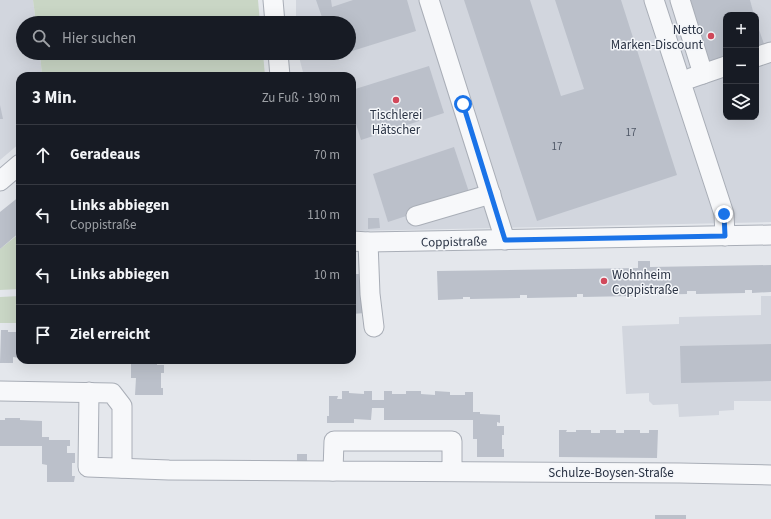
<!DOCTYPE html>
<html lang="de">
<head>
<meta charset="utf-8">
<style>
  :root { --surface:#171b24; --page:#20242c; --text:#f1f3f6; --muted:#9ea1a6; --line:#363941 }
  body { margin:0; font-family:"Source Sans 3",sans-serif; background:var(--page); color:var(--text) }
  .controls { position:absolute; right:12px; top:12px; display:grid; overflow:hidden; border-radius:8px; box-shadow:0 4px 16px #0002 }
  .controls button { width:36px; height:36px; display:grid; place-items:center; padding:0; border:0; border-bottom:1px solid var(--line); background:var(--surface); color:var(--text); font:20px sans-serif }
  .stop { position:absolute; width:12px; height:12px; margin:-9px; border:3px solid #1a73e8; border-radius:50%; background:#fff }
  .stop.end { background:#1a73e8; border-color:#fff; box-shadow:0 1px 4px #0008 }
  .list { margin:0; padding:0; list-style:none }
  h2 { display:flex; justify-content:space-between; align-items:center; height:52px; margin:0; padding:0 16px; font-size:17px }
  h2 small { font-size:13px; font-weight:400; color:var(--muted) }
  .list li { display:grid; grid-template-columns:26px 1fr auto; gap:12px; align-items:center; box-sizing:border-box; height:60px; padding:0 16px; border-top:1px solid var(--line) }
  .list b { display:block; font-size:15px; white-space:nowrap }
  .list p { margin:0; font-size:13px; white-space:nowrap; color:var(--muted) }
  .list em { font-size:13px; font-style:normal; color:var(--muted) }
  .icon { flex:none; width:22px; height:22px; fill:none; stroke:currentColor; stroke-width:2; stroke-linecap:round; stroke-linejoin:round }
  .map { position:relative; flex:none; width:771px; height:519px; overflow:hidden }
  .search { position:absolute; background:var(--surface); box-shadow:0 4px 16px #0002; left:16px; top:16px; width:340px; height:44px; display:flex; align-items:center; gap:10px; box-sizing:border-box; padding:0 14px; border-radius:22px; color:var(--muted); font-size:15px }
  .panel { position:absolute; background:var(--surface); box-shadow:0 4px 16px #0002; left:16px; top:72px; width:340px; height:292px; border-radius:12px }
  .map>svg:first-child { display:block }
</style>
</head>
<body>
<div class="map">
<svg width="771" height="519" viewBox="0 0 771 519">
  <rect width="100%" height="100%" fill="#e4e7ec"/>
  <g fill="#d2d6de" fill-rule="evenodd">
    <path d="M0 0H33L36 23H23V53H40L42 76H20V143L0 160Z"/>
    <path d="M296 0H771V222L354 231 352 225V76H304L298 53H349V23H296ZM726 15H756V117H726Z"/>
    <path d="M761 296H771V401H734V410L719 411V415L679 417 678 404 653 405 649 401V393L626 394 622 326 679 324V317L761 315Z"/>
  </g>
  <g fill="#c9d6c5">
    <path d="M33 0H258L260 23H36Z"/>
    <path d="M40 53H263L265 76H42Z"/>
    <path d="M20 233V289L0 290V249Z"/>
    <path d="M20 296V323H0V297Z"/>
  </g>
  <g fill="#bbc0ca">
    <path d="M316 0H331L332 7 353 0H407L416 31 349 52V23H324Z"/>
    <path d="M464 0H530L561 96 584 89 555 0H621L677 175 537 221Z"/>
    <path d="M685 0H750L754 15H726V56L705 63Z"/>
    <path d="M756 21 764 44 756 47Z"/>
    <path d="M333 53H346L335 57Z"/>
    <path d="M429 66 444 113 361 140 352 111V90Z"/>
    <path d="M0 105 3 119H0Z"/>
    <path d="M454 147 470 195 388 222 373 174Z"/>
    <path d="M20 196V232L0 249V212Z"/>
    <path d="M368 218H379L380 228 368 229Z"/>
    <path d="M638 261H650V267L771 265V292L752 293V290H745V293L696 294V291H687V294L639 295V292L632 293V296L583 297V294H577V297L527 298V295H520V298L470 299V297H463V299L438 300 437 271 638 268Z"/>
    <path d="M352 274H365V313L352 314Z"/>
    <path d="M1 330H8V332H20V358L13 357V363H0Z"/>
    <path d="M771 344V381L681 383 680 346Z"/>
    <path d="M131 360H157V365H164V373H161V388H163V395H135L136 378H131Z"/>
    <path d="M342 391H349V393L364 394V391H372V400H384V391H392V394H406V391H421V394L435 395V391L450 392V395H465V392H473V412H480V414L500 415V423L497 422V426H504V435H502V449H504V457H477V439H473V420H384V408H372L371 420 354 419V423H327V416H329V396H338L337 399H342Z"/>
    <path d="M5 418H20V420L42 421V437H49V440H70V446H67V453H75V463H72V476H75L74 482H47V465L42 464V446H0V420H5Z"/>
    <path d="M559 430H567L566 432H576V430H591V433H600V430H616V433H624V430H640V433H649V430H658L657 458 559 457Z"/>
    <rect x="297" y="454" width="10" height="9"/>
    <rect x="655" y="515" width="31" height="4"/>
  </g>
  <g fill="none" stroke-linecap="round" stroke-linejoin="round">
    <g stroke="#a9aeb7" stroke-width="21">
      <g id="minor">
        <path d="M273 0 275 23"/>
        <path d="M429 0 505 240"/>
        <path d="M654 0 724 214 725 236"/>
        <path d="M680 0 703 74"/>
        <path d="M278 53 280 76"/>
        <path d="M756 57 771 52"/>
        <path d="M691 78 726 66"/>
        <path d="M0 181 20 164"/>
        <path d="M416 216 491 194"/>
        <path d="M352 241 368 242 771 235"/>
        <path d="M368 242 370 294 374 327"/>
        <path d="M0 391 112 393 122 406V468"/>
        <path d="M89 392 88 467 169 470 333 471"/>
        <path d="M452 471V441H334L333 471 680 473 771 475"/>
      </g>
    </g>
    <use href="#minor" stroke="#f7f8fa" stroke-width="19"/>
  </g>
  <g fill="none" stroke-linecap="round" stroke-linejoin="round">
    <path stroke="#1a73e8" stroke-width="5" d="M463 104 505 240 725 236 724 214"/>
  </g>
  <g fill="#d1495b" stroke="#f4f6f9" stroke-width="1.5">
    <circle cx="711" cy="36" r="4"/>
    <circle cx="396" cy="100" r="4"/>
    <circle cx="604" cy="281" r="4"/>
  </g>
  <g text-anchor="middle" stroke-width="3" stroke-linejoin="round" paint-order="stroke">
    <g font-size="11" fill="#4f5766">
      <text x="631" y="136">17</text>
      <text x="557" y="150">17</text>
    </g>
    <g font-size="13" fill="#2b3445" stroke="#f4f6f9" text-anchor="end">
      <text x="703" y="34">Netto<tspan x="703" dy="15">Marken-Discount</tspan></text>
      <text x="396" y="119" text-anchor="middle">Tischlerei<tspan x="396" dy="15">Hätscher</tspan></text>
      <text x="612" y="279" text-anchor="start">Wohnheim<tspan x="612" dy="15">Coppistraße</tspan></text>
    </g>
    <g font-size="13" fill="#2b3445" stroke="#f4f6f9">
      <text transform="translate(454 241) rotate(-1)" y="5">Coppistraße</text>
      <text x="611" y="477">Schulze-Boysen-Straße</text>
    </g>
  </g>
</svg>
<div class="controls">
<button>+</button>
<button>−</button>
<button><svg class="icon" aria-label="layers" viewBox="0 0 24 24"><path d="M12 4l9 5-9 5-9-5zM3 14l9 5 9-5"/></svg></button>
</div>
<div class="stop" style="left:463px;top:104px"></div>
<div class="stop end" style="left:724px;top:214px"></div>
<div class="search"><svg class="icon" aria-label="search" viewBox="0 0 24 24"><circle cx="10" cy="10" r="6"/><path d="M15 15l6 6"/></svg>Hier suchen</div>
<section class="panel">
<h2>3 Min.<small>Zu Fuß · 190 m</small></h2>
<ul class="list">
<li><svg class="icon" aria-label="ahead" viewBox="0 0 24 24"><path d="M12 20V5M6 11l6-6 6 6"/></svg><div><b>Geradeaus</b></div><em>70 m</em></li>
<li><svg class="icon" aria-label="left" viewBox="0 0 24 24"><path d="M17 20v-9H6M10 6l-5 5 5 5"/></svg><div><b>Links abbiegen</b><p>Coppistraße</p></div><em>110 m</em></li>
<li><svg class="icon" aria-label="left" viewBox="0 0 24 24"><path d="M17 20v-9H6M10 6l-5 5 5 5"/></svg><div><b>Links abbiegen</b></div><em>10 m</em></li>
<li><svg class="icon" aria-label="arrive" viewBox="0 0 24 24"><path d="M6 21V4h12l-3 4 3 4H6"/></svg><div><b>Ziel erreicht</b></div></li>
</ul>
</section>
</div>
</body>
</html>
